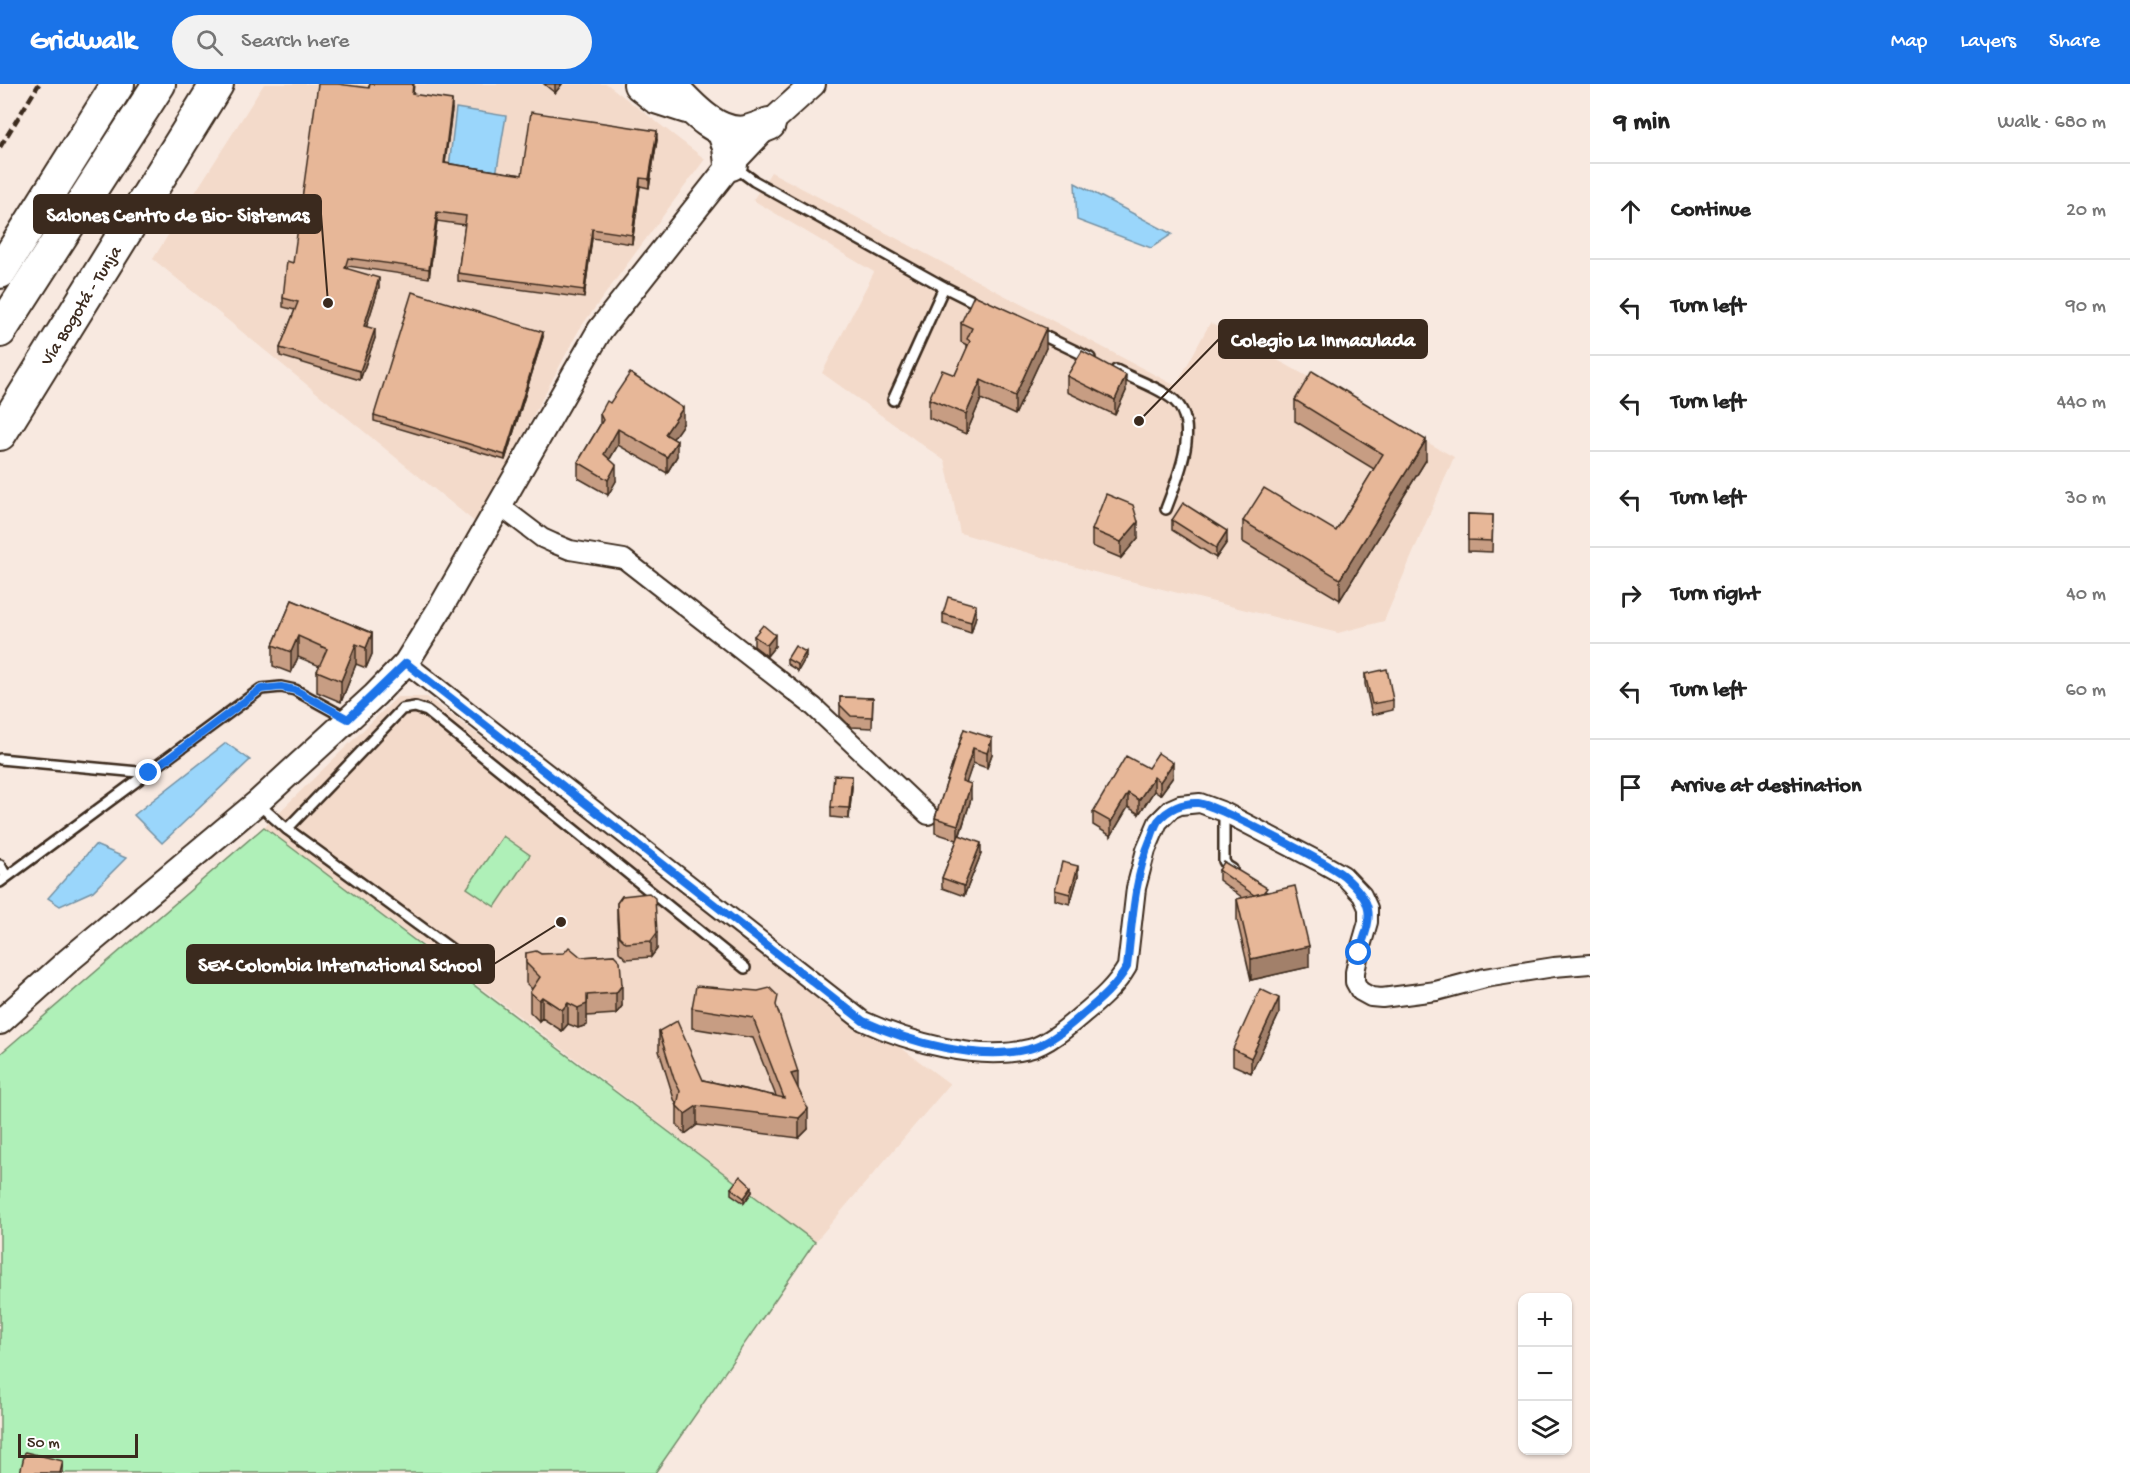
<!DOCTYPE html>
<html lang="en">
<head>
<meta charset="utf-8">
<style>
  :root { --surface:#fff; --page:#f2f2f2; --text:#222; --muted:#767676; --line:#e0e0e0; --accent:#1a73e8 }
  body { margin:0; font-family:"Gochi Hand",sans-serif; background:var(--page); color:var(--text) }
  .controls { position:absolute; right:18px; bottom:18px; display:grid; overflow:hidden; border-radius:12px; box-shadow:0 2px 4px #0004 }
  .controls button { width:54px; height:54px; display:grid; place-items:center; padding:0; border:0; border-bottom:2px solid var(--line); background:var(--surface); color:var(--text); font:30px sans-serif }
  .scale { position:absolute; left:18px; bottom:15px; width:120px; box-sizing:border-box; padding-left:6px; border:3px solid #3b2a1e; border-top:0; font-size:16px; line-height:21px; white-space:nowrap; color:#3b2a1e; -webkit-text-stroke:4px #fff; paint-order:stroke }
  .stop { position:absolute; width:18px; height:18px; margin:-14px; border:4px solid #1a73e8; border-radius:50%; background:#fff }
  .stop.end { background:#1a73e8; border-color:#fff; box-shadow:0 2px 6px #0008 }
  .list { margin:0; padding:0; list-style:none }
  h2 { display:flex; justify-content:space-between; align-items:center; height:78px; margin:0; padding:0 24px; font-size:26px }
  h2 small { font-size:20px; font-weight:400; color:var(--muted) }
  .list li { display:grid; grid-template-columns:39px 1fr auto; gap:18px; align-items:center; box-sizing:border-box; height:96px; padding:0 24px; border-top:2px solid var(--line) }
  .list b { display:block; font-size:22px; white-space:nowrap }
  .list em { font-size:20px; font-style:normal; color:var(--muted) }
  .icon { flex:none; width:33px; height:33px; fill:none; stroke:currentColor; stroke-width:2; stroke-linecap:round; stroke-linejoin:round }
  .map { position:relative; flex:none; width:1590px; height:1389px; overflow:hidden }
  header { display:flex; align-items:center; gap:36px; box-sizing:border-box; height:84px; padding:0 30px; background:var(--accent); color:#fff }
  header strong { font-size:28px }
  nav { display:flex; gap:33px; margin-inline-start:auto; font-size:21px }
  .search { width:420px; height:54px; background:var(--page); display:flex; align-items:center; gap:15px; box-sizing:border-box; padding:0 21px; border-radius:33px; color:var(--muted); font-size:22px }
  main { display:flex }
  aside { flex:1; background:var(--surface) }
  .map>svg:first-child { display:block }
</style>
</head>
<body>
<header>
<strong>Gridwalk</strong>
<div class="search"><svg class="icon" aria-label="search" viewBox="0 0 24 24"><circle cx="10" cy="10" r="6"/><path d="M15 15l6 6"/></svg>Search here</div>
<nav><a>Map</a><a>Layers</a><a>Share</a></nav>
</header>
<main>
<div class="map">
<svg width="1590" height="1389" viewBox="0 0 1590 1389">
  <rect width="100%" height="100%" fill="#f8e9e0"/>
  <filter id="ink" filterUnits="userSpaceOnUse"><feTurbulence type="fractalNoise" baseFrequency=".0167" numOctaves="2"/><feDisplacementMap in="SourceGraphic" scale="12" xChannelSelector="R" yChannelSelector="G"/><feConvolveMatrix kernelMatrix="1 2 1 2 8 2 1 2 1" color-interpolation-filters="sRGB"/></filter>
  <g filter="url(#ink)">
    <g fill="#f3daca">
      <path d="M264 0H607L705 75 580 244 476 439 153 175Z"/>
      <path d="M771 88 1176 302 1210 239 1454 373 1384 537 1338 549 1090 487 960 449 945 377 822 289 874 188 753 116Z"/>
      <path d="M397 613H427L950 1000 815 1158 519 932 264 743Z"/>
    </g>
    <g fill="#aff0b8" stroke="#758d6b" stroke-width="1.5">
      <path d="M264 743 815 1158 655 1389H0V970Z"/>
      <path d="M503 752 530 771 495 823 467 804Z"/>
    </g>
    <g fill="#9ad6fb" stroke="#7491a3" stroke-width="1.5">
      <path d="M456 24 506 32 496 91 449 83Z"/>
      <path d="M1075 99 1172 150 1151 164 1077 136Z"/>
      <path d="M226 659 250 676 162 759 134 731Z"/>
      <path d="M95 761 126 774 93 807 60 822 48 814Z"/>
    </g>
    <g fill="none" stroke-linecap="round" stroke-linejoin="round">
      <g stroke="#3b2a1e" stroke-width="14">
        <g id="lane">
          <path d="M735 83 754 97 944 203 982 222"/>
          <path d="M1038 249 1090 274"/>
          <path d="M1116 286C1133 295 1155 302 1170 313 1204 336 1177 395 1166 425"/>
          <path d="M893 316 944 203"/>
          <path d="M0 675 149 689"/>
          <path d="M257 719 287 745 481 887"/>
          <path d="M1224 728V777L1227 782 1232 785"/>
          <path d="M287 745 402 625 415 623 427 627 745 884"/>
          <path d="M0 781 6 792"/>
          <path d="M0 798 261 605 281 603 295 606 346 634"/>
        </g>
      </g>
      <g stroke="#3b2a1e" stroke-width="22">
        <g id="street">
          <path d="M500 422 542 454 553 459 570 466 624 475 814 623 928 731"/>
          <path d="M406 579 863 937C909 958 979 978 1029 965 1047 961 1069 942 1083 930 1100 916 1116 902 1127 883L1136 804 1146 766 1158 738 1171 725 1180 721 1200 719 1224 728 1320 778 1343 791 1362 811 1368 824V838L1359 869 1355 888V898L1360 907 1371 913 1382 914 1436 907 1485 894 1554 883 1590 880"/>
        </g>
      </g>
      <g stroke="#3b2a1e" stroke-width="28">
        <path id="secondary" d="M0 938 69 876 257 719 375 611 406 579 441 523 600 246 731 80 769 40 813 0"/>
      </g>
      <g stroke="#3b2a1e" stroke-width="36">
        <g id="highway">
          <path d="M640 0 656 13 687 23"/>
          <path d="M669 0C688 20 716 54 747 48 754 46 762 43 769 40"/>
          <path d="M723 46 729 63 731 80"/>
          <path d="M0 188 118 0"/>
          <path d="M0 247 159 0"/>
          <path d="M0 350 217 0"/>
        </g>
      </g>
      <use href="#lane" stroke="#fff" stroke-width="9"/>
      <use href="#street" stroke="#fff" stroke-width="18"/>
      <use href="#secondary" stroke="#fff" stroke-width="24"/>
      <use href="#highway" stroke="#fff" stroke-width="32"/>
      <path stroke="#3b2a1e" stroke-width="4.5" stroke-dasharray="9 4.5" stroke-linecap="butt" d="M0 63 39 0"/>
    </g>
    <g fill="#c79d83" stroke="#3b2a1e" stroke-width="1.5">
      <path d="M370 0H414L413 10 452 25 445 79 522 91 657 56 649 104 640 102 632 160 592 154 584 214 458 197V189L465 141 437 137 429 194 348 182 347 185 379 203 366 243 375 254 360 296 280 272V264L295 226 283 223V214L293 179Z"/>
      <path d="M544 0H562L555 9Z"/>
      <path d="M961 239 1046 264 1015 331 981 315 966 350 929 334V315L955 291 967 265V261L961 258Z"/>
      <path d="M543 253 505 376 374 337V331Z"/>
      <path d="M1067 292 1126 307 1115 331 1067 308Z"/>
      <path d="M1295 316 1426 376 1340 516 1243 458V437L1336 447 1374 385 1295 337Z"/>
      <path d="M610 319 683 340 673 354 677 372 667 389 618 361 610 375 616 397 608 411 578 394V378L600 341V330Z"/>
      <path d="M1468 430 1493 431 1492 468 1468 467Z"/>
      <path d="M1172 436 1227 458 1216 474 1172 446Z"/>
      <path d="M1092 446 1138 454 1121 474 1092 462Z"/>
      <path d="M292 516 372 549V570L366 584 356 580 341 618 317 608V587L320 582 298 573 291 589 273 582V561Z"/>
      <path d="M943 530 976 532 971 549 943 540Z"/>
      <path d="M754 552 775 562 767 572 754 562Z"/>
      <path d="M806 573 798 587 787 580V575Z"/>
      <path d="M1365 590 1393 616V626L1372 631 1365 600Z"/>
      <path d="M840 613 873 614 872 644 851 643 840 632Z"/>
      <path d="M964 645 992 670 987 684 973 679 966 698 971 715 960 751 981 770 964 812 942 804V794L957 756 935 749V734Z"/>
      <path d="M1148 684 1173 693 1160 711 1154 707 1139 730 1128 723 1111 752 1093 741V728Z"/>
      <path d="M852 703 849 735 831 733V723Z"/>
      <path d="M1219 786 1267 808 1309 883 1251 896 1237 836V815L1243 814 1219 796Z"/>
      <path d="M1078 792 1070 820 1055 816V806Z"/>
      <path d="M622 812 657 865 651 873 626 875 619 868 617 835V819Z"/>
      <path d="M526 869 581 873 614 871 622 922 616 930 587 932V941L578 944 568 940 562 947 542 934 539 937 530 928V908L532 905 526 899Z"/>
      <path d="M692 924 778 927 808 1045 799 1054 697 1041 685 1050 677 1041V1022L674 1015 659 967V947L703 996 776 1012 753 954 692 944Z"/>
      <path d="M1279 930 1251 989 1233 981V965Z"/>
      <path d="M731 1104 752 1108 744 1119 731 1110Z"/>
    </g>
    <g fill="#a2806a" stroke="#3b2a1e" stroke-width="1.5">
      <path d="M555 0H562L555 9Z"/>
      <path d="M452 16V25L444 87V79Z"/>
      <path d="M657 47V56L649 104V95Z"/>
      <path d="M640 94V102L632 160V151Z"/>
      <path d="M437 128V137L429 194V185Z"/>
      <path d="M592 145V154L584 214V206Z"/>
      <path d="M379 194V203L364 251V242Z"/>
      <path d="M1046 244V264L1015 331V312Z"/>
      <path d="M375 245V254L360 296V287Z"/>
      <path d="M543 248V253L505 376V371Z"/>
      <path d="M1126 291V307L1115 331V316Z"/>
      <path d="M981 296V315L966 350V330Z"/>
      <path d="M683 324V340L665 366V350Z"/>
      <path d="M618 345V361L604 385V370Z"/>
      <path d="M1426 356V376L1340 516V495Z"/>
      <path d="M677 357V372L667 389V373Z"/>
      <path d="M616 381V397L608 411V396Z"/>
      <path d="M1138 438V454L1121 474V458Z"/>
      <path d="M1227 447V458L1216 474V464Z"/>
      <path d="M976 521V532L971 549V538Z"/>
      <path d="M372 549V570L366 584V564Z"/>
      <path d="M775 551V562L767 572V561Z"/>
      <path d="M298 552V573L291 589V568Z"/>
      <path d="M356 560V580L341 618V597Z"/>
      <path d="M806 568V573L798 587V581Z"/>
      <path d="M992 654V670L987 684V669Z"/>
      <path d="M973 664V679L962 712V697Z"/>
      <path d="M1173 679V693L1160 711V698Z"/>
      <path d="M852 692V703L849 735V724Z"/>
      <path d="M1154 693V707L1139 730V716Z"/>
      <path d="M971 700V715L958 756V741Z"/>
      <path d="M1128 709V723L1111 752V738Z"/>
      <path d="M981 759V770L964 812V802Z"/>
      <path d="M1078 782V792L1070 820V810Z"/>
      <path d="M657 849V865L651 873V857Z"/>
      <path d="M1309 862V883L1251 896V875Z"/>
      <path d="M622 901V922L616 930V909Z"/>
      <path d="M587 911V941L578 944V924Z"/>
      <path d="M542 913V934L539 937V916Z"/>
      <path d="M1279 914V930L1251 989V974Z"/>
      <path d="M568 919V940L562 947V926Z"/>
      <path d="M798 988V1008L791 990Z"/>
      <path d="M697 1022V1041L685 1050V1030Z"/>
      <path d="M808 1025V1045L799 1054V1034Z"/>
      <path d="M752 1103V1108L744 1119V1114Z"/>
      <path d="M63 1377V1389H60Z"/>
    </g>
    <g fill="#e7b798" stroke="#3b2a1e" stroke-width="1.5">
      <path d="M318 0H338L369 4 370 0H413L412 10 452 16 444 79 522 91 531 28 657 47 649 95 640 94 632 151 592 145 584 206 458 189 466 132 437 128 429 185 348 174 345 184 379 194 364 242 375 245 360 287 280 264 298 218 283 214 287 177 293 179Z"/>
      <path d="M412 208 543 248 505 371 374 331Z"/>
      <path d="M974 211 1046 244 1015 312 981 296 966 330 929 315 942 286 955 291 970 257 967 255 972 244 961 239Z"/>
      <path d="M1082 267 1126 291 1115 316 1067 292Z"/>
      <path d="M1312 287 1426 356 1340 495 1243 437 1264 404 1336 447 1383 370 1295 316Z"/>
      <path d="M630 289 683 324 665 350 677 357 667 373 618 345 604 370 616 381 608 396 578 378 603 336 600 330 607 317 610 319Z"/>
      <path d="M1106 410 1133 421 1138 438 1121 458 1092 446Z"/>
      <path d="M1183 419 1227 447 1216 464 1172 436Z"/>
      <path d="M1468 430 1493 431 1492 457 1468 456Z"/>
      <path d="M948 513 976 521 971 538 943 530Z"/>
      <path d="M292 516 372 549 366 564 356 560 341 597 317 587 327 565 298 552 291 568 273 561Z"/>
      <path d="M763 541 775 551 767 561 754 552Z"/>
      <path d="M795 562 806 568 798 581 787 575Z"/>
      <path d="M1387 585 1393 616 1372 620 1365 590Z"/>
      <path d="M840 613 873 614 872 633 851 632 840 621Z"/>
      <path d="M964 645 992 654 987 669 973 664 962 697 971 700 958 741 935 734Z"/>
      <path d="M1158 669 1173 679 1160 698 1154 693 1139 716 1128 709 1111 738 1093 728 1126 672 1148 684Z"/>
      <path d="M834 691 852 692 849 724 831 723Z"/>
      <path d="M959 751 981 759 964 802 942 794Z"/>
      <path d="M1062 778 1078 782 1070 810 1055 806Z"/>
      <path d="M1224 778 1267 804 1263 809 1254 811 1219 786Z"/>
      <path d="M1295 802 1309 862 1251 875 1237 815Z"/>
      <path d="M649 809 655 814 657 849 651 857 626 859 619 852 617 819 622 812Z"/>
      <path d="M569 863 581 873 614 871 620 877 622 901 616 909 587 911V920L578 924 568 919 562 926 542 913 539 916 530 908 540 893 526 879V869L536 867 541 870 564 869Z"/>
      <path d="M696 902 758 907 770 904 778 912 776 921 798 988 791 990 808 1025 799 1034 697 1022 685 1030 677 1022 680 1007 674 995 659 947 677 937 703 996 784 1014 753 934 692 924Z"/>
      <path d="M1260 905 1279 914 1251 974 1233 965Z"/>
      <path d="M740 1092 752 1103 744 1114 731 1104Z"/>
      <path d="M25 1368 63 1377 60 1389H20Z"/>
    </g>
  </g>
  <g fill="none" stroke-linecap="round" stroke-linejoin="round" filter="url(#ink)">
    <path stroke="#1a73e8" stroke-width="8" d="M149 689 261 605 281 603 295 606 348 635 406 579 863 937C909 958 979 978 1029 965 1048 961 1068 943 1083 930 1100 916 1116 902 1127 883 1132 840 1134 794 1151 754 1153 748 1155 742 1158 737 1168 725 1183 718 1198 719 1214 720 1330 780 1344 792 1353 800 1366 813 1368 825 1371 839 1363 855 1359 869"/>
  </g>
  <g text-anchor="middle" stroke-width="6" stroke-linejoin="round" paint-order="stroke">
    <g font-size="18" fill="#3b2a1e" stroke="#fff">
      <text transform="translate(80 221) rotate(-58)" y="6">Vía Bogotá - Tunja</text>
    </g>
  </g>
  <path fill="none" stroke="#3b2a1e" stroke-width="2" d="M328 219L321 130M1139 337L1219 255M561 838L494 880"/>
  <g fill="#3b2a1e" stroke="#fff" stroke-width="2">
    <circle cx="328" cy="219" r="6"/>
    <circle cx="1139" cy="337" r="6"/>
    <circle cx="561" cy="838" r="6"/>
  </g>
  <g fill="#3b2a1e" stroke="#3b2a1e" stroke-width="2">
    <rect x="34" y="111" width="287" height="38" rx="6"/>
    <rect x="1219" y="236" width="208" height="38" rx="6"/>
    <rect x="187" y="861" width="307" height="38" rx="6"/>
  </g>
  <g font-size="20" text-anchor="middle" font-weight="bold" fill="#fff">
    <text x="178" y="137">Salones Centro de Bio- Sistemas</text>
    <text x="1323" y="262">Colegio La Inmaculada</text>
    <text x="340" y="887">SEK Colombia International School</text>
  </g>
</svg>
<div class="controls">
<button>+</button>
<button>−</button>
<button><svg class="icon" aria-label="layers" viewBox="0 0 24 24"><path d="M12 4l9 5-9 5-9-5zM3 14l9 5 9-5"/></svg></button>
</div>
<div class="scale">50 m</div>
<div class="stop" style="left:1359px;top:869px"></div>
<div class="stop end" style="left:149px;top:689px"></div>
</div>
<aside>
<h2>9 min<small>Walk · 680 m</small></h2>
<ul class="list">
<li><svg class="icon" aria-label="ahead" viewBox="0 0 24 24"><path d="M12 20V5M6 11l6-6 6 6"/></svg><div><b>Continue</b></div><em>20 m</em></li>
<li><svg class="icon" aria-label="left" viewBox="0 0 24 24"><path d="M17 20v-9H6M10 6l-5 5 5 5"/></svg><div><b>Turn left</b></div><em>90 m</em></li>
<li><svg class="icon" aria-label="left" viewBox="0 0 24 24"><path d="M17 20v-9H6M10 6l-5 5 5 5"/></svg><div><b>Turn left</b></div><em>440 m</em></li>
<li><svg class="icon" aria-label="left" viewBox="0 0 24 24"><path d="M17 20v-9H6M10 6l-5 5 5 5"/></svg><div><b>Turn left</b></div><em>30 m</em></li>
<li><svg class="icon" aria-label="right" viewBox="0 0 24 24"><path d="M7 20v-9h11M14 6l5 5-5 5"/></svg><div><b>Turn right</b></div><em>40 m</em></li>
<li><svg class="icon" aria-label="left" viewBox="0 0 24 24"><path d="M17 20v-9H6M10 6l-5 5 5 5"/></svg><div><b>Turn left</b></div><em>60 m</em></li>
<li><svg class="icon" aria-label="arrive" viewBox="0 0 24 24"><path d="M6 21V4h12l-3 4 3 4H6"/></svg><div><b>Arrive at destination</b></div></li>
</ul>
</aside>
</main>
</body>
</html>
